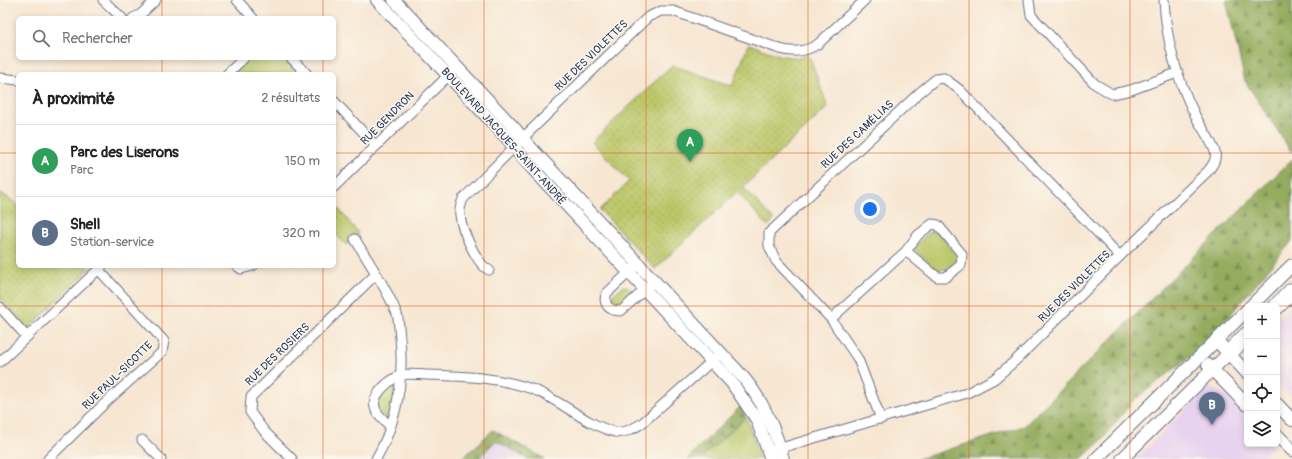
<!DOCTYPE html>
<html lang="fr">
<head>
<meta charset="utf-8">
<style>
  :root { --surface:#fff; --page:#f6f6f6; --text:#202124; --muted:#757577; --line:#e0e0e0; --accent:#1f6fb2 }
  body { margin:0; font-family:Pangolin,sans-serif; background:var(--page); color:var(--text) }
  .controls { position:absolute; right:12px; bottom:12px; display:grid; overflow:hidden; border-radius:6px; box-shadow:0 2px 6px #0003 }
  .controls button { width:36px; height:36px; display:grid; place-items:center; padding:0; border:0; border-bottom:1px solid var(--line); background:var(--surface); color:var(--text); font:20px sans-serif }
  .you { position:absolute; left:870px; top:209px; width:14px; height:14px; margin:-10px; border:3px solid #fff; border-radius:50%; background:#1a73e8; box-shadow:0 0 0 6px #1a73e833 }
  .badge { display:grid; place-items:center; width:26px; height:26px; border-radius:50%; background:var(--accent); color:#fff; font-size:13px; font-weight:700 }
  .pin { position:absolute; translate:-50% -33px; filter:drop-shadow(0 1px 2px #0008) }
  .pin::after { content:''; position:absolute; top:21px; width:14px; height:12px; background:inherit; clip-path:polygon(0 0,100% 0,50% 100%) }
  .list { margin:0; padding:0; list-style:none }
  h2 { display:flex; justify-content:space-between; align-items:center; height:52px; margin:0; padding:0 16px; font-size:17px }
  h2 small { font-size:13px; font-weight:400; color:var(--muted) }
  .list li { display:grid; grid-template-columns:26px 1fr auto; gap:12px; align-items:center; box-sizing:border-box; height:72px; padding:0 16px; border-top:1px solid var(--line) }
  .list b { display:block; font-size:15px; white-space:nowrap }
  .list p { margin:0; font-size:13px; white-space:nowrap; color:var(--muted) }
  .list em { font-size:13px; font-style:normal; color:var(--muted) }
  .icon { flex:none; width:22px; height:22px; fill:none; stroke:currentColor; stroke-width:2; stroke-linecap:round; stroke-linejoin:round }
  .map { position:relative; flex:none; width:1292px; height:459px; overflow:hidden }
  .search { position:absolute; background:var(--surface); box-shadow:0 2px 6px #0003; left:16px; top:16px; width:320px; height:44px; display:flex; align-items:center; gap:10px; box-sizing:border-box; padding:0 14px; border-radius:6px; color:var(--muted); font-size:15px }
  .panel { position:absolute; background:var(--surface); box-shadow:0 2px 6px #0003; left:16px; top:72px; width:320px; height:196px; border-radius:6px }
  .map>svg:first-child { display:block }
</style>
</head>
<body>
<div class="map">
<svg width="1292" height="459" viewBox="0 0 1292 459">
  <defs>
    <pattern id="forest-firs" width="22" height="20" patternUnits="userSpaceOnUse"><rect width="22" height="20" fill="#94ac5d"/><path d="M5 1l3.5 6h-7zM16 11l3.5 6h-7z" fill="#788c50"/></pattern>
    <pattern id="park-dots" width="8" height="8" patternUnits="userSpaceOnUse"><rect width="8" height="8" fill="#bbc769"/><path d="M2 2h.1M6 6h.1" fill="none" stroke="#a0ab5d" stroke-width="1.8" stroke-linecap="round"/></pattern>
  </defs>
  <rect width="100%" height="100%" fill="#fbf7ec"/>
  <filter id="ink" filterUnits="userSpaceOnUse"><feTurbulence type="fractalNoise" baseFrequency=".025" numOctaves="2"/><feDisplacementMap in="SourceGraphic" scale="8" xChannelSelector="R" yChannelSelector="G"/><feConvolveMatrix kernelMatrix="1 2 1 2 8 2 1 2 1" color-interpolation-filters="sRGB"/></filter>
  <filter id="wash" filterUnits="userSpaceOnUse"><feTurbulence type="fractalNoise" baseFrequency=".012" numOctaves="4" result="noise"/><feDisplacementMap in="SourceGraphic" scale="16" xChannelSelector="R" yChannelSelector="G"/><feGaussianBlur stdDeviation="0.9" result="paint"/><feColorMatrix in="noise" values="0 0 0 0 0 0 0 0 0 0 0 0 0 0 0 0 0 1.4 0 .05"/><feComposite in="paint" operator="in"/></filter>
  <g filter="url(#wash)">
    <rect width="100%" height="100%" fill="#f7e6d1"/>
    <g fill="#e7d2ef">
      <path d="M1292 306V399L1277 383V320Z"/>
      <path d="M1212 388 1224 394 1247 417V444H1272L1273 446 1260 459H1136L1192 403 1207 389Z"/>
      <path d="M491 431 542 459H461Z"/>
    </g>
    <g fill="#bbc769" stroke="#6b7b64">
      <path d="M249 58H283L297 72 295 74H232Z"/>
      <path d="M931 231 940 233 958 259 947 269H935L913 248Z"/>
      <path d="M627 286 631 291 630 296 619 305H615L611 301C612 294 621 286 627 286Z"/>
      <path d="M395 382 393 405 389 421 377 410 379 397Z"/>
      <path d="M746 417 761 459H700Z"/>
    </g>
    <g fill="url(#forest-firs)" stroke="#586e5e">
      <path d="M1226 0H1292V153L1245 81Z"/>
      <path d="M1292 159V241L1205 345 1132 402 1103 439 1081 459H918L1024 426Z"/>
      <path d="M740 407 746 417 700 459H687Z"/>
      <path d="M493 430 545 459H528L496 441 478 459H462Z"/>
    </g>
    <g fill="url(#park-dots)" stroke="#6b7b64">
      <path d="M749 44C769 51 788 62 809 55L828 107 743 187 774 220 768 226 737 192 655 269 600 210 629 181 592 142 672 65 732 86Z"/>
      <path d="M0 192 18 205V266H87L90 269 28 329 0 300Z"/>
      <path d="M334 203 359 234 346 245 334 233Z"/>
    </g>
  </g>
  <g filter="url(#ink)">
    <g fill="none" stroke-linecap="round" stroke-linejoin="round">
      <g stroke="#686f86" stroke-width="11">
        <g id="street">
          <path d="M103 0 122 18"/>
          <path d="M237 0 253 18"/>
          <path d="M1029 0 1031 15 1095 84 1112 94 1131 90 1177 73"/>
          <path d="M133 18 140 15 156 0"/>
          <path d="M291 58 307 74"/>
          <path d="M227 74 244 58"/>
          <path d="M0 78 18 80"/>
          <path d="M334 101 376 146"/>
          <path d="M334 187 452 72"/>
          <path d="M355 239C369 263 387 288 397 314 399 321 399 331 400 338 404 380 397 422 376 459"/>
          <path d="M638 264 607 293C603 300 606 307 613 310L621 311 650 285"/>
          <path d="M237 266 241 269 253 266"/>
          <path d="M489 270C477 265 461 228 460 215 459 209 461 204 463 199L528 133 648 17 661 11H673L780 49C794 53 806 52 818 44L865 0"/>
          <path d="M0 307 27 337"/>
          <path d="M831 319 906 251 918 235 932 224 938 225 962 254 961 265 946 277H937L906 251"/>
          <path d="M0 362 102 266"/>
          <path d="M881 419 858 359 831 319 776 261 769 246V233L919 93 936 79 944 78 960 90 1120 256"/>
          <path d="M390 426C381 417 368 408 378 394 382 387 394 377 402 375 409 373 419 375 426 375 464 376 502 377 537 391 564 403 587 425 615 432 624 434 634 428 641 424L721 353"/>
          <path d="M142 440 161 459"/>
          <path d="M774 450 967 393 994 379 1016 360 1120 256 1208 171C1212 166 1217 160 1215 152 1212 141 1200 126 1195 115 1177 79 1166 39 1164 0"/>
          <path d="M48 459 104 404 162 352 164 341 98 269"/>
          <path d="M292 459 264 431 250 412 251 397 376 274"/>
        </g>
      </g>
      <g stroke="#686f86" stroke-width="14">
        <g id="secondary">
          <path d="M377 0 508 139 521 156 732 383 757 420 771 459"/>
          <path d="M394 0 515 129 531 148 743 377C763 401 775 429 783 459"/>
          <path d="M1251 306 1292 265"/>
          <path d="M1216 340 1247 373"/>
          <path d="M1208 365 1247 405"/>
          <path d="M1277 404 1292 420"/>
          <path d="M1277 435 1292 450"/>
          <path d="M1096 459 1247 310"/>
          <path d="M1122 459 1228 354"/>
        </g>
      </g>
      <g stroke="#686f86" stroke-width="18">
        <g id="highway">
          <path d="M1277 306 1292 291"/>
          <path d="M1228 354 1247 335"/>
        </g>
      </g>
      <use href="#street" stroke="#fff" stroke-width="9"/>
      <use href="#secondary" stroke="#fff" stroke-width="12"/>
      <use href="#highway" stroke="#fff" stroke-width="16"/>
    </g>
  </g>
  <path fill="none" stroke="#de5710" stroke-width="1" stroke-opacity="0.55" d="M162 0V18M323 0V18M484 0V459M646 0V459M808 0V459M969 0V459M1130 0V459M162 58V74M323 58V74M0 153H18M334 153H1292M162 266V459M323 266V459M0 306H1247M1247 306H1277M1277 306H1292"/>
  <g text-anchor="middle" stroke-width="3" stroke-linejoin="round" paint-order="stroke">
    <g font-size="11" fill="#1b2f5e" stroke="#fbf7ec">
      <text transform="translate(591 55) rotate(-44)" y="4">RUE DES VIOLETTES</text>
      <text transform="translate(387 118) rotate(-45)" y="4">RUE GENDRON</text>
      <text transform="translate(857 134) rotate(-43)" y="4">RUE DES CAMÉLIAS</text>
      <text transform="translate(504 136) rotate(48)" y="4">BOULEVARD JACQUES-SAINT-ANDRÉ</text>
      <text transform="translate(1074 286) rotate(-45)" y="4">RUE DES VIOLETTES</text>
      <text transform="translate(277 354) rotate(-44)" y="4">RUE DES ROSIERS</text>
      <text transform="translate(117 375) rotate(-44)" y="4">RUE PAUL-SICOTTE</text>
    </g>
  </g>
</svg>
<div class="controls">
<button>+</button>
<button>−</button>
<button><svg class="icon" aria-label="locate" viewBox="0 0 24 24"><circle cx="12" cy="12" r="6"/><path d="M12 2v4M12 18v4M2 12h4M18 12h4"/></svg></button>
<button><svg class="icon" aria-label="layers" viewBox="0 0 24 24"><path d="M12 4l9 5-9 5-9-5zM3 14l9 5 9-5"/></svg></button>
</div>
<div class="you"></div>
<div class="pin badge" style="left:690px;top:162px;background:#2e9e5b">A</div>
<div class="pin badge" style="left:1212px;top:425px;background:#5c6f8a">B</div>
<div class="search"><svg class="icon" aria-label="search" viewBox="0 0 24 24"><circle cx="10" cy="10" r="6"/><path d="M15 15l6 6"/></svg>Rechercher</div>
<section class="panel">
<h2>À proximité<small>2 résultats</small></h2>
<ul class="list">
<li><span class="badge" style="background:#2e9e5b">A</span><div><b>Parc des Liserons</b><p>Parc</p></div><em>150 m</em></li>
<li><span class="badge" style="background:#5c6f8a">B</span><div><b>Shell</b><p>Station-service</p></div><em>320 m</em></li>
</ul>
</section>
</div>
</body>
</html>
